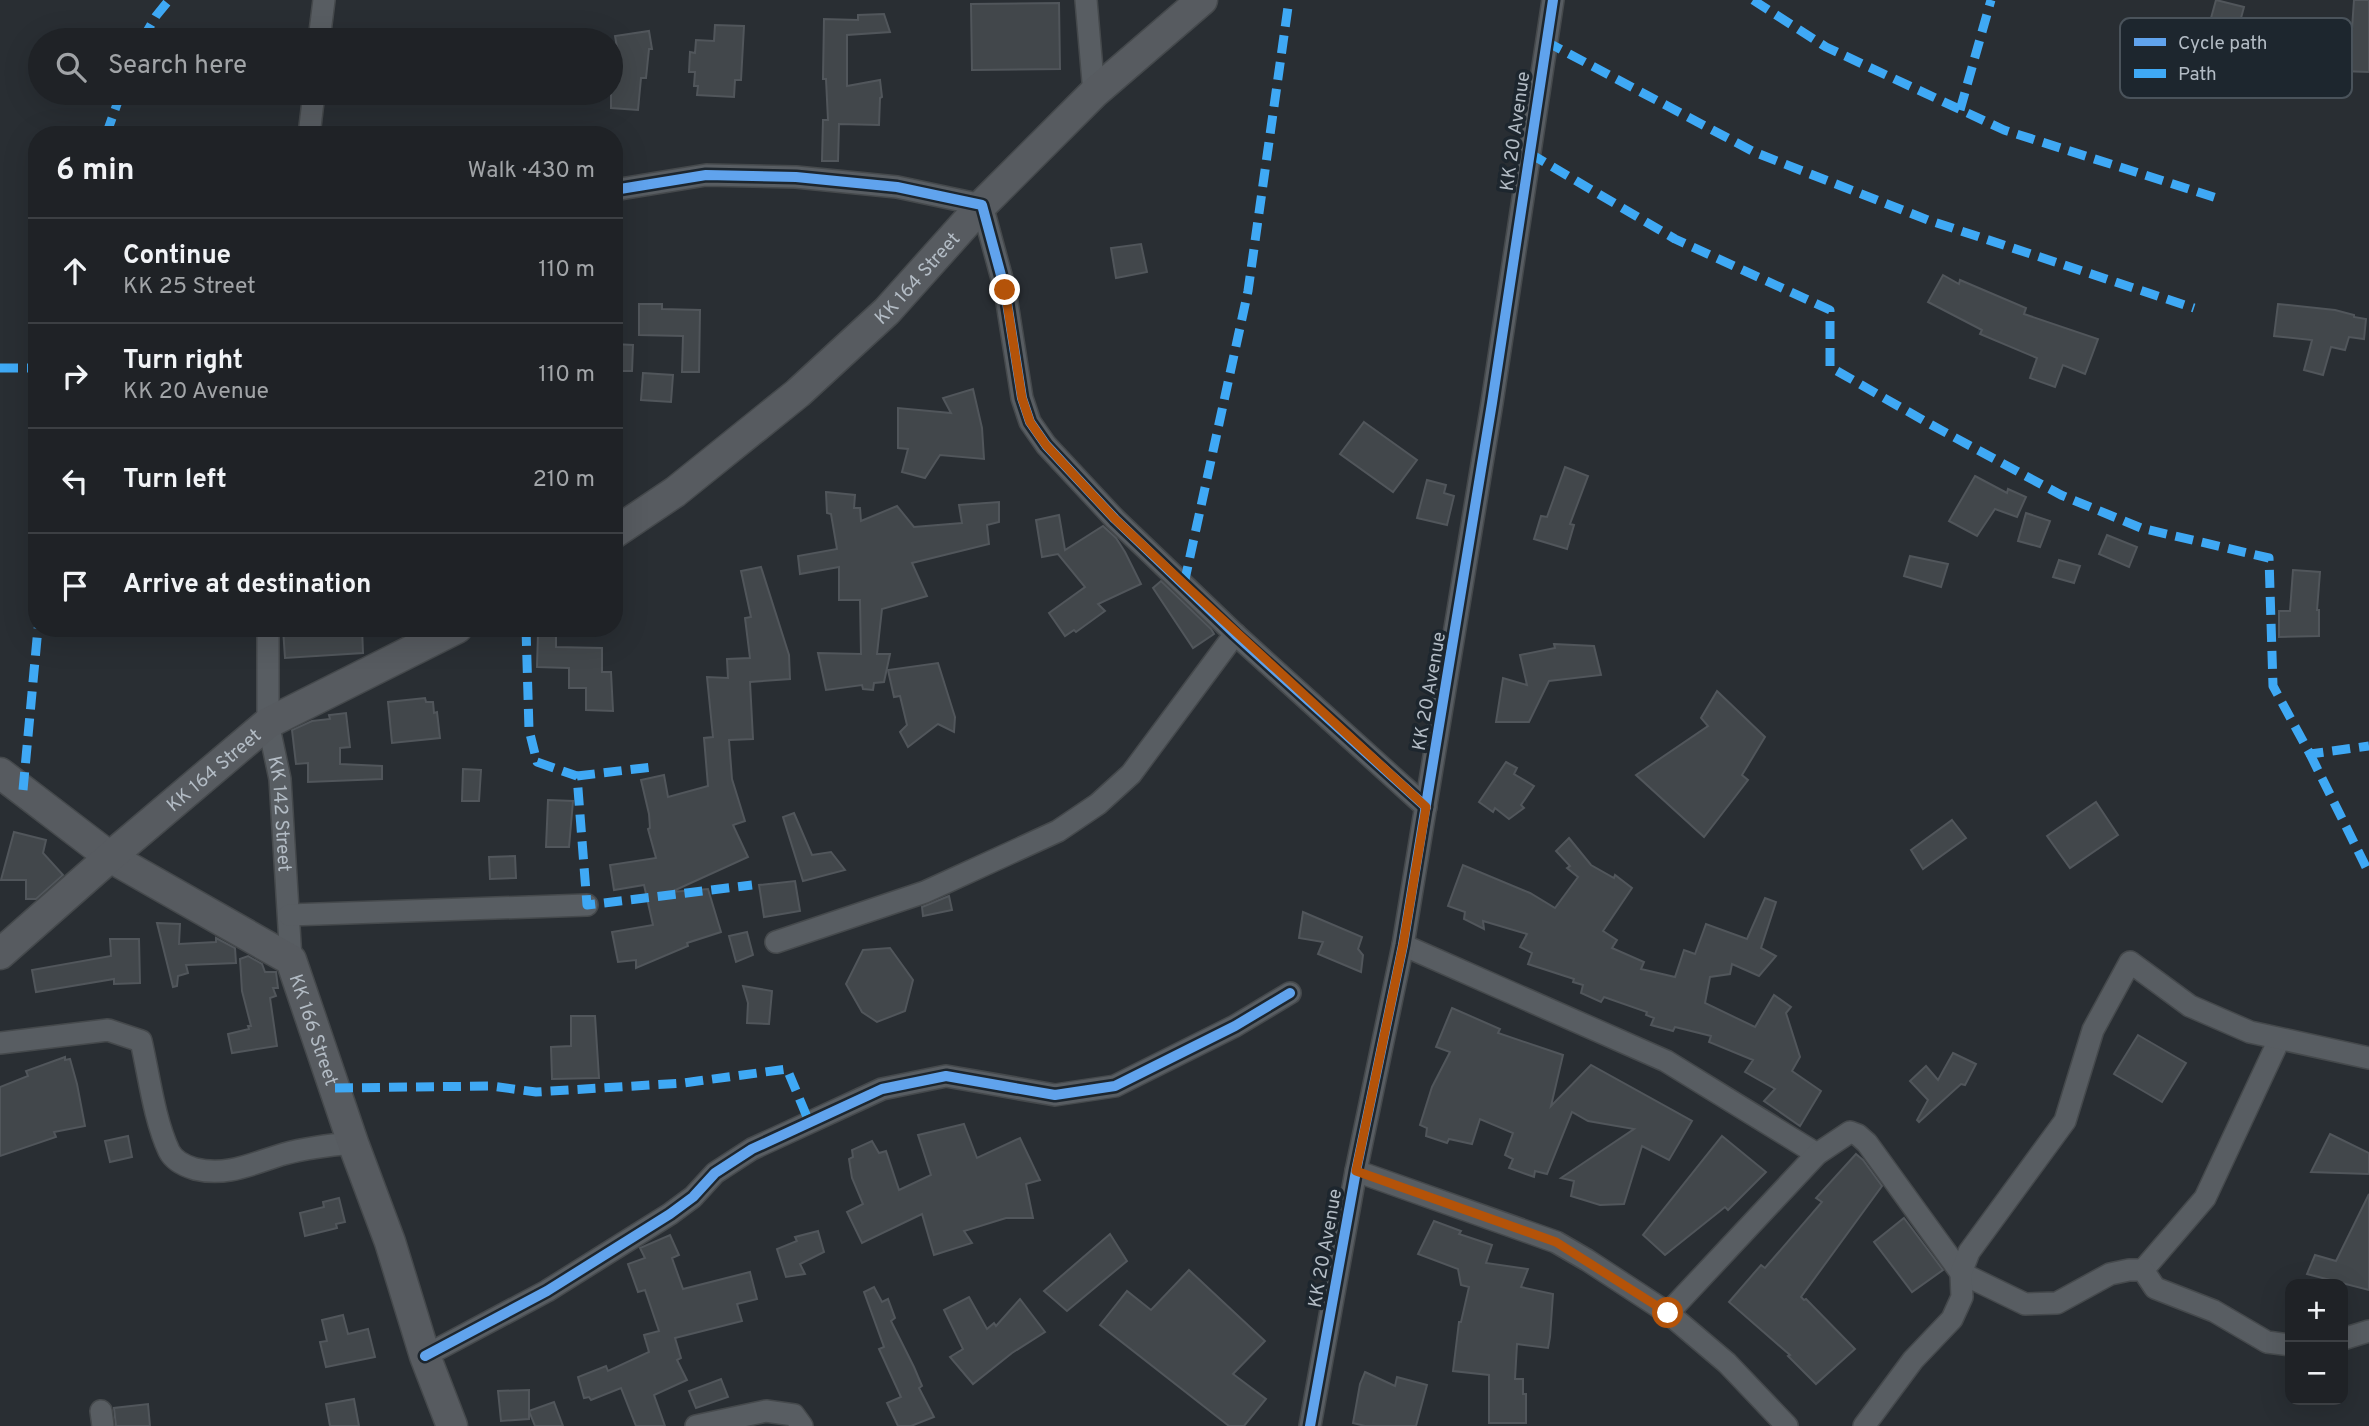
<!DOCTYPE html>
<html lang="en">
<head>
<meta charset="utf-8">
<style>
  :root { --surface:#1f2226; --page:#2c2f32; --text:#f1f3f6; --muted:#a1a4a7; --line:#3c3f43 }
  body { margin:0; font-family:Overpass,sans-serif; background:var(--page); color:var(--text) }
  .controls { position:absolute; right:21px; bottom:21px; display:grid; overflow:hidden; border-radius:14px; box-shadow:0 7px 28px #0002 }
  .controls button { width:63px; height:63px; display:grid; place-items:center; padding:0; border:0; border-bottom:2px solid var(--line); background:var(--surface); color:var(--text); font:35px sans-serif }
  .stop { position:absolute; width:21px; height:21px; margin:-16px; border:5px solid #b45309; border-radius:50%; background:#fff }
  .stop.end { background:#b45309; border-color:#fff; box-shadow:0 2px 7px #0008 }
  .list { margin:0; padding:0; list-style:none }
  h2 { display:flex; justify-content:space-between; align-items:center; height:91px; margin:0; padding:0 28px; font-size:30px }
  h2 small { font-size:23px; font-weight:400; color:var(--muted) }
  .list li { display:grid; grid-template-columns:46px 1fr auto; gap:21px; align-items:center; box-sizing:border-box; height:105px; padding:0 28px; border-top:2px solid var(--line) }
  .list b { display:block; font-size:26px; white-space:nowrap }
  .list p { margin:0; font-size:23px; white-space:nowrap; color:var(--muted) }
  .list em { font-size:23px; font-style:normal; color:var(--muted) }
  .icon { flex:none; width:38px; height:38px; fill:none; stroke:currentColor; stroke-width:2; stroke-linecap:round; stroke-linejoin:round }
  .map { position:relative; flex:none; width:2369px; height:1426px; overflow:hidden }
  .search { position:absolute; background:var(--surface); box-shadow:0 7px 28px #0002; left:28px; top:28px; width:595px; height:77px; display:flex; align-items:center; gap:18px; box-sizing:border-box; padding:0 24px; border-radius:38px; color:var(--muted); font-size:26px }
  .panel { position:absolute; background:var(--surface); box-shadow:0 7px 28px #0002; left:28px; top:126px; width:595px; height:511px; border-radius:28px }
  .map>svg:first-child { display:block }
</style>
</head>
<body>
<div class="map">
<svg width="2369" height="1426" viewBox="0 0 2369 1426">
  <rect width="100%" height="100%" fill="#292e33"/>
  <g fill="#42474b" stroke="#51565b" stroke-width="2">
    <path d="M2216 0 2244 7 2228 66 2200 58Z"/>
    <path d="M2354 0H2369V72L2341 71 2342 43H2351Z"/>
    <path d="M1059 3 1060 69 972 70 971 4Z"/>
    <path d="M884 14 890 32 847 35V86L880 80 882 97 880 98 879 125 839 124 838 161H822L823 120H828L826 79H823L824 19 858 20V15Z"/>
    <path d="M715 25 744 26 741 80H735L734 97 697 95 698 86H694L695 72H689L690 52 695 53 696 40 714 41Z"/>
    <path d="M649 31 652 49H649L646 78H641L638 110 611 108V52L618 53 615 36Z"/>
    <path d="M1141 244 1147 272 1116 278 1111 248Z"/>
    <path d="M1943 275 1959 284 1960 280 2026 308 2024 314 2098 339 2085 374 2063 365 2055 387 2030 378 2037 358 1980 334 1982 330 1928 302Z"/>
    <path d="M639 304H662V309L700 310 699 372H682L683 336 639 335Z"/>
    <path d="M2278 304 2335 310 2354 315V317L2366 319 2364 339 2349 337 2345 350 2331 347 2323 375 2304 370 2312 340 2274 336Z"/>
    <path d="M614 344 633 345 632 371H614Z"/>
    <path d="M643 373 673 375 671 402 641 400Z"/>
    <path d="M973 389 982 428 984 459 940 455 925 478 902 472 908 449 898 448V408L951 413 943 398Z"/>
    <path d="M1364 422 1417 460 1393 492 1340 454Z"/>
    <path d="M1565 467 1588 476 1570 524 1574 525 1567 549 1534 539 1541 516 1547 517Z"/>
    <path d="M1975 476 2007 493 2008 489 2026 497 2017 517 1995 509 1977 536 1949 521Z"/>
    <path d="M1427 480 1446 485 1444 493 1454 496 1447 525 1417 518Z"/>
    <path d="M826 492 855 495 854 508H860L861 521 897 506 914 527 962 523 959 505 999 502V522L987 525 989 544 912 563 927 596 882 609 877 654H890L884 682 874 683 873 690 863 689 862 685 826 690 818 653 861 654 860 600H839V567L800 574 798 556 837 549 831 514 827 513Z"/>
    <path d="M2026 513 2050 521 2040 547 2018 541Z"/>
    <path d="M1059 515 1065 550 1103 526 1116 538 1125 552 1141 584 1098 604 1105 611 1076 632 1074 630 1065 636 1049 613 1085 587 1058 554 1042 557 1036 520Z"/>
    <path d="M2107 535 2137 547 2129 567 2099 554Z"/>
    <path d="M1910 556 1948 564 1941 587 1904 576Z"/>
    <path d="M2059 560 2080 566 2074 583 2053 577Z"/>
    <path d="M761 567 789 655 790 679 750 682 753 739 729 740 732 779 745 821 733 825 748 857 671 892 708 889 721 932 687 943 688 946 636 968V960L618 962 612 932 653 925 644 885 614 890 610 865 656 858 648 829 650 828 649 814 641 780 664 775 668 797 708 786 704 738 713 737 707 677 728 678 727 659 750 658 745 618 751 617 741 571Z"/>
    <path d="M2293 570 2320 572 2317 610H2319V636L2279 637V611H2290Z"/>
    <path d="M1161 581 1211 629 1214 634 1193 648 1153 588Z"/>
    <path d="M283 628H362L363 653 285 658Z"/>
    <path d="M538 633H556V647L602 648V672H611L613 711 586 710V688H569V668L537 667Z"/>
    <path d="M1554 644 1594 646 1601 675 1549 681 1529 722H1496L1503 678 1527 685 1520 655 1555 648Z"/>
    <path d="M938 663 955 717 954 732 938 724 908 747 900 732 907 725 900 696 894 697 888 670Z"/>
    <path d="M1717 691 1765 737 1742 775 1748 780 1704 837 1636 775 1708 726 1701 718Z"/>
    <path d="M425 698 426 702H433L434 713 437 712 440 738 392 743 388 702Z"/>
    <path d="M346 713 350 747 340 748V764L382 766V779L308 782V763L296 764 292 730 312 721 330 719 329 715Z"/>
    <path d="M1506 762 1517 768 1514 774 1534 786 1521 805 1524 808 1509 819 1495 808 1493 812 1479 802Z"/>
    <path d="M463 769 481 770 479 801H462Z"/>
    <path d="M548 800 573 801 569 847H546Z"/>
    <path d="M2096 802 2118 835 2070 868 2047 836Z"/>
    <path d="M794 813 812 855 831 852 845 870 803 881 783 817Z"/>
    <path d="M1952 820 1966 838 1923 869 1911 850Z"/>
    <path d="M14 832 46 840 43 853 63 875 36 899H26V880H1Z"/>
    <path d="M1569 838 1591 865 1614 878 1615 875 1632 888 1603 931 1617 940 1612 948 1644 962 1641 969 1675 977 1684 950 1695 954 1706 924 1747 939 1765 898 1776 902 1761 948 1776 956 1759 976 1732 964 1730 974 1710 977 1705 1003 1755 1027 1774 995 1791 1007 1786 1013 1800 1057 1792 1071 1821 1091 1800 1126 1764 1101 1775 1089 1745 1072 1753 1060 1709 1042 1711 1036 1675 1027 1673 1031 1651 1025 1654 1018 1646 1015 1647 1012 1604 997 1601 1002 1581 993 1583 985 1573 982 1574 979 1528 964 1532 953 1520 947 1527 934 1483 921 1484 929 1464 919 1465 912 1448 906 1463 865 1530 893 1555 908 1578 877 1567 868 1570 866 1556 851Z"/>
    <path d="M515 856 516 878 490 879 489 857Z"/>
    <path d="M795 881 800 911 764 917 759 885Z"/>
    <path d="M949 896 952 910 923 916 922 907Z"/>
    <path d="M1303 912 1362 937 1358 949 1363 955 1361 972 1318 954 1323 942 1299 938Z"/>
    <path d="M157 923 180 924 179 944 216 942V938L235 948 236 963 186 965 188 973 178 976 177 986 173 987Z"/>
    <path d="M747 932 753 955 736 962 729 936Z"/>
    <path d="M110 939H139L140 983 114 984V979L36 992 32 970 111 956Z"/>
    <path d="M890 948 913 980 905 1011 877 1022 862 1012 846 984 863 950Z"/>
    <path d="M248 956 262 964 265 972H276L278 988H273L276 996 270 998 277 1046 232 1053 228 1034 249 1029 248 1026H251L242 991 240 959Z"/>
    <path d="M743 986 772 991 769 1024 747 1023 748 1003Z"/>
    <path d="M1452 1008 1500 1029 1498 1033 1563 1055 1551 1106 1591 1065 1692 1121 1669 1160 1642 1146 1624 1204 1600 1205 1571 1196 1574 1181 1561 1178 1634 1129 1588 1121 1572 1112 1547 1174 1535 1171 1534 1177 1509 1168 1513 1159 1505 1155 1513 1133 1480 1119 1472 1144 1449 1139 1447 1143 1426 1136 1427 1128 1420 1125 1432 1087 1450 1052 1436 1047Z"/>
    <path d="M571 1016H595L599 1078 552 1079 551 1047 571 1046Z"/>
    <path d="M2138 1035 2186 1063 2162 1102 2114 1074Z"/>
    <path d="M1953 1053 1976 1064 1965 1085 1961 1084 1919 1122 1917 1120 1928 1100 1910 1081 1926 1066 1938 1080Z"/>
    <path d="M65 1057V1060L70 1059 77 1084 85 1126 54 1132 56 1137 0 1156V1087L28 1076 26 1071Z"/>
    <path d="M964 1124 977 1158 1020 1138 1040 1180 1026 1184 1033 1218H1006L964 1231 972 1243 934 1255 922 1214 862 1243 847 1212 863 1204 852 1178 849 1159 853 1157 852 1150 872 1141 879 1153 886 1151 899 1190 931 1175 918 1135Z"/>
    <path d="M2330 1134 2369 1153V1174L2311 1172Z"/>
    <path d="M128 1136 132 1157 110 1162 105 1141Z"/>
    <path d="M1722 1136 1766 1172 1728 1210 1725 1207 1665 1255 1643 1235Z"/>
    <path d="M1856 1154 1863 1160 1882 1186 1801 1297 1804 1300 1806 1299 1855 1349 1816 1384 1788 1356 1790 1355 1729 1302 1761 1265 1765 1268 1822 1202 1816 1198Z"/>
    <path d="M2369 1194V1290L2307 1274 2315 1255 2336 1261Z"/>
    <path d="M339 1198 345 1222 336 1224 337 1228 305 1236 300 1213 324 1207 323 1202Z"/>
    <path d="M1904 1218 1943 1270 1912 1292 1874 1242Z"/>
    <path d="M1434 1221 1461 1231 1459 1234 1492 1245 1486 1263 1528 1269 1521 1287 1553 1294 1550 1337 1548 1348 1517 1344 1515 1379H1523V1394H1526V1423H1489V1375L1453 1371 1459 1322H1461L1469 1287 1461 1285 1458 1269 1418 1254Z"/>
    <path d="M818 1231 824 1252 800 1264 805 1274 786 1277 777 1249 797 1241 795 1237Z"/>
    <path d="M1110 1234 1127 1261 1067 1311 1044 1291Z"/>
    <path d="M670 1235 679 1255 672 1258 683 1289 750 1272 757 1299 737 1304 742 1321 675 1338 681 1358 677 1360 687 1380 654 1395 665 1426H636L621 1388 591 1400 589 1397 584 1398 578 1377 606 1366 608 1371 649 1352 644 1335 659 1331 645 1290 638 1292 628 1264 645 1258 640 1248Z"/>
    <path d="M1189 1270 1265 1341 1233 1374 1266 1399 1244 1426H1229L1100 1325 1127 1291 1151 1310Z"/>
    <path d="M874 1287 882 1302 888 1299 895 1318 891 1321 914 1367 922 1386 919 1388 934 1417 911 1426H898L887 1403 901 1397 879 1349 884 1347 864 1292Z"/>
    <path d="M969 1297 987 1329 994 1323 996 1326 1020 1299 1045 1332 1012 1353 973 1384 950 1357 963 1349 944 1310Z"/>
    <path d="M343 1315 348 1334 368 1329 375 1357 326 1367 320 1342 327 1341 322 1320Z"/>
    <path d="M1365 1372 1395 1386 1397 1377 1427 1385 1416 1426H1365L1353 1423 1360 1384Z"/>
    <path d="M721 1379 728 1397 696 1408 689 1391Z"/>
    <path d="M529 1390V1411L554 1402 563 1426H535L529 1411V1419L501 1421 498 1391Z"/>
    <path d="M354 1399 359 1426H330L326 1404Z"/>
    <path d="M148 1404 150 1426H116L114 1408Z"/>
  </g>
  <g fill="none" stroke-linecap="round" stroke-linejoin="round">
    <g stroke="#45494c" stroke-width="24">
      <g id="street">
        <path d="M1086 0 1094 93"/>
        <path d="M319 40 324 0"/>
        <path d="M309 135 314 93"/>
        <path d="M614 190 706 175 796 177 897 187 982 205 1005 290 1022 398 1030 422 1046 445 1115 519 1235 634 1426 807"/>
        <path id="s1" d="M268 628V723L280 779 291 960"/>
        <path d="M289 915 587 905"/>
        <path d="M776 942 925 892 1058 831 1098 804 1131 774 1235 634"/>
        <path d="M1403 945 1666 1061 1817 1154"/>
        <path d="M0 1043 108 1030 141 1041C149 1075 154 1119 169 1151 174 1161 185 1166 195 1169 228 1177 253 1163 284 1154 306 1148 330 1145 353 1143"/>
        <path d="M1356 1171 1556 1242 1587 1260 1668 1313 1727 1363 1787 1426"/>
        <path d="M2143 1270 2205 1198 2279 1040"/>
        <path d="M1668 1313 1817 1154 1850 1132 1858 1135 1867 1143 1961 1273 2025 1304 2057 1303 2110 1274 2129 1270H2143L2155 1288 2214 1311 2267 1342 2290 1345"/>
        <path d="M2343 1339 2369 1331"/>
        <path d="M425 1356 547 1291 670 1214 693 1197 715 1173 752 1149 882 1089 946 1076 1055 1095 1115 1086 1235 1026 1290 993"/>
        <path d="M101 1411 103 1426"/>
        <path d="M696 1426 766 1411 794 1415 802 1426"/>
        <path d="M1310 1426 1356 1171 1403 945 1492 403 1553 0"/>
        <path d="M1864 1426 1913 1360 1952 1319 1962 1297 1961 1273 1969 1252 2065 1121 2093 1030 2130 962 2190 1006 2250 1032 2369 1058"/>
      </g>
    </g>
    <g stroke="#45494c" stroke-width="33">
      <g id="secondary">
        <path id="s2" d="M614 533 675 492 798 393 887 311 982 205 1094 93 1202 0"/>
        <path id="s3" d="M0 773 110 857 291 960 353 1143 390 1242 425 1356 452 1426"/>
        <path id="s4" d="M0 954 110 857 268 723 457 628"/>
      </g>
    </g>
    <use href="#street" stroke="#585d62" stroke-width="21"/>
    <use href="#secondary" stroke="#575b60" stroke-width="30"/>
    <g stroke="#3fa9f5" stroke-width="9" stroke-dasharray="18 9" stroke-linecap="butt">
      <path d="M1753 0 1826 47 2004 130 2220 199"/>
      <path d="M142 40 156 16 169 0"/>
      <path d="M1545 41 1754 152 1928 220 2194 308"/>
      <path d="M1960 110 1991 0"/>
      <path d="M106 135 121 93"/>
      <path d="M1529 153 1675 239 1830 310V367L1928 423 2061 495 2141 528 2269 558 2273 686 2310 754 2369 746"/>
      <path d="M0 368H37"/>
      <path d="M1184 584 1248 291 1289 0"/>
      <path d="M526 628 529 730 537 762 577 776 587 905 752 885"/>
      <path d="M445 635V628"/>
      <path d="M2310 754 2369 873"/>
      <path d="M577 776 652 767"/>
      <path d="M23 790 38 628"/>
      <path d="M335 1088 491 1086 536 1092 683 1083 787 1069 810 1124"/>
    </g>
    <g stroke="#1d262e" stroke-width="15">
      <g id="cycleway">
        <path d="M614 190 706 175 796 177 897 187 982 205 1005 290 1022 398 1030 422 1046 445 1115 519 1235 634 1426 807"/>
        <path d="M425 1356 547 1291 670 1214 693 1197 715 1173 752 1149 882 1089 946 1076 1055 1095 1115 1086 1235 1026 1290 993"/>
        <path d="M1310 1426 1356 1171 1403 945 1492 403 1553 0"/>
      </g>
    </g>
    <use href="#cycleway" stroke="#60a3ed" stroke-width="10"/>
  </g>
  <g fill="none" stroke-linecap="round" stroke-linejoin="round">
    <path stroke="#b45309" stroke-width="9" d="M1005 290 1022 398 1030 422 1046 445 1115 519 1184 584 1426 807 1403 945 1356 1171 1556 1242 1668 1313"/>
  </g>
  <g text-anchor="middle" stroke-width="7" stroke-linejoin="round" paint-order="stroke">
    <g font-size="19" fill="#b3bcc5" stroke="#1d262e">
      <text transform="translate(1514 131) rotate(-82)" y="7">KK 20 Avenue</text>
      <text dy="7" stroke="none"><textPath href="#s2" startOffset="397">KK 164 Street</textPath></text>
      <text transform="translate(1428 691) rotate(-80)" y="7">KK 20 Avenue</text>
      <text dy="7" stroke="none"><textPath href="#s4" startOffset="282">KK 164 Street</textPath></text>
      <text dy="7" stroke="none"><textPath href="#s1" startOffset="187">KK 142 Street</textPath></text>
      <text dy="7" stroke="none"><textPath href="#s3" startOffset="420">KK 166 Street</textPath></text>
      <text transform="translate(1324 1248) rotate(-80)" y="7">KK 20 Avenue</text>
    </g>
  </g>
  <rect x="2120" y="18" width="232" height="80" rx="10" fill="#1d262e" stroke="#4a535b" stroke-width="2"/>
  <rect x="2134" y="38" width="32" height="8" fill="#60a3ed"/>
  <rect x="2134" y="69" width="32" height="9" fill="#3fa9f5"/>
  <g font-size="19" fill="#b3bcc5">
    <text x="2178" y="49">Cycle path</text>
    <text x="2178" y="80">Path</text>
  </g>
</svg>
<div class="controls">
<button>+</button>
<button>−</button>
</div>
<div class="stop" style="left:1668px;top:1313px"></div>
<div class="stop end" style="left:1005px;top:290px"></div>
<div class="search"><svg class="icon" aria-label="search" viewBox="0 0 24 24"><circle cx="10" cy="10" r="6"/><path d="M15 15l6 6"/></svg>Search here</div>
<section class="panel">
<h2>6 min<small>Walk · 430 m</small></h2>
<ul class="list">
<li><svg class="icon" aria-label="ahead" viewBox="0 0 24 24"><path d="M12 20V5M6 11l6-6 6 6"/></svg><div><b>Continue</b><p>KK 25 Street</p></div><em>110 m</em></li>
<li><svg class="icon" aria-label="right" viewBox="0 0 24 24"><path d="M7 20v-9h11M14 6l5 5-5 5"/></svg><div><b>Turn right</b><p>KK 20 Avenue</p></div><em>110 m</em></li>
<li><svg class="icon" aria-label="left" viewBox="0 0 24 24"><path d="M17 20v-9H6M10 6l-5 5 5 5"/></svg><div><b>Turn left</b></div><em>210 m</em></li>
<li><svg class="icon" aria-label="arrive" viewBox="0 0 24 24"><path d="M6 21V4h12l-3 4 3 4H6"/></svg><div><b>Arrive at destination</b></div></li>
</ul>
</section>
</div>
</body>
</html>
